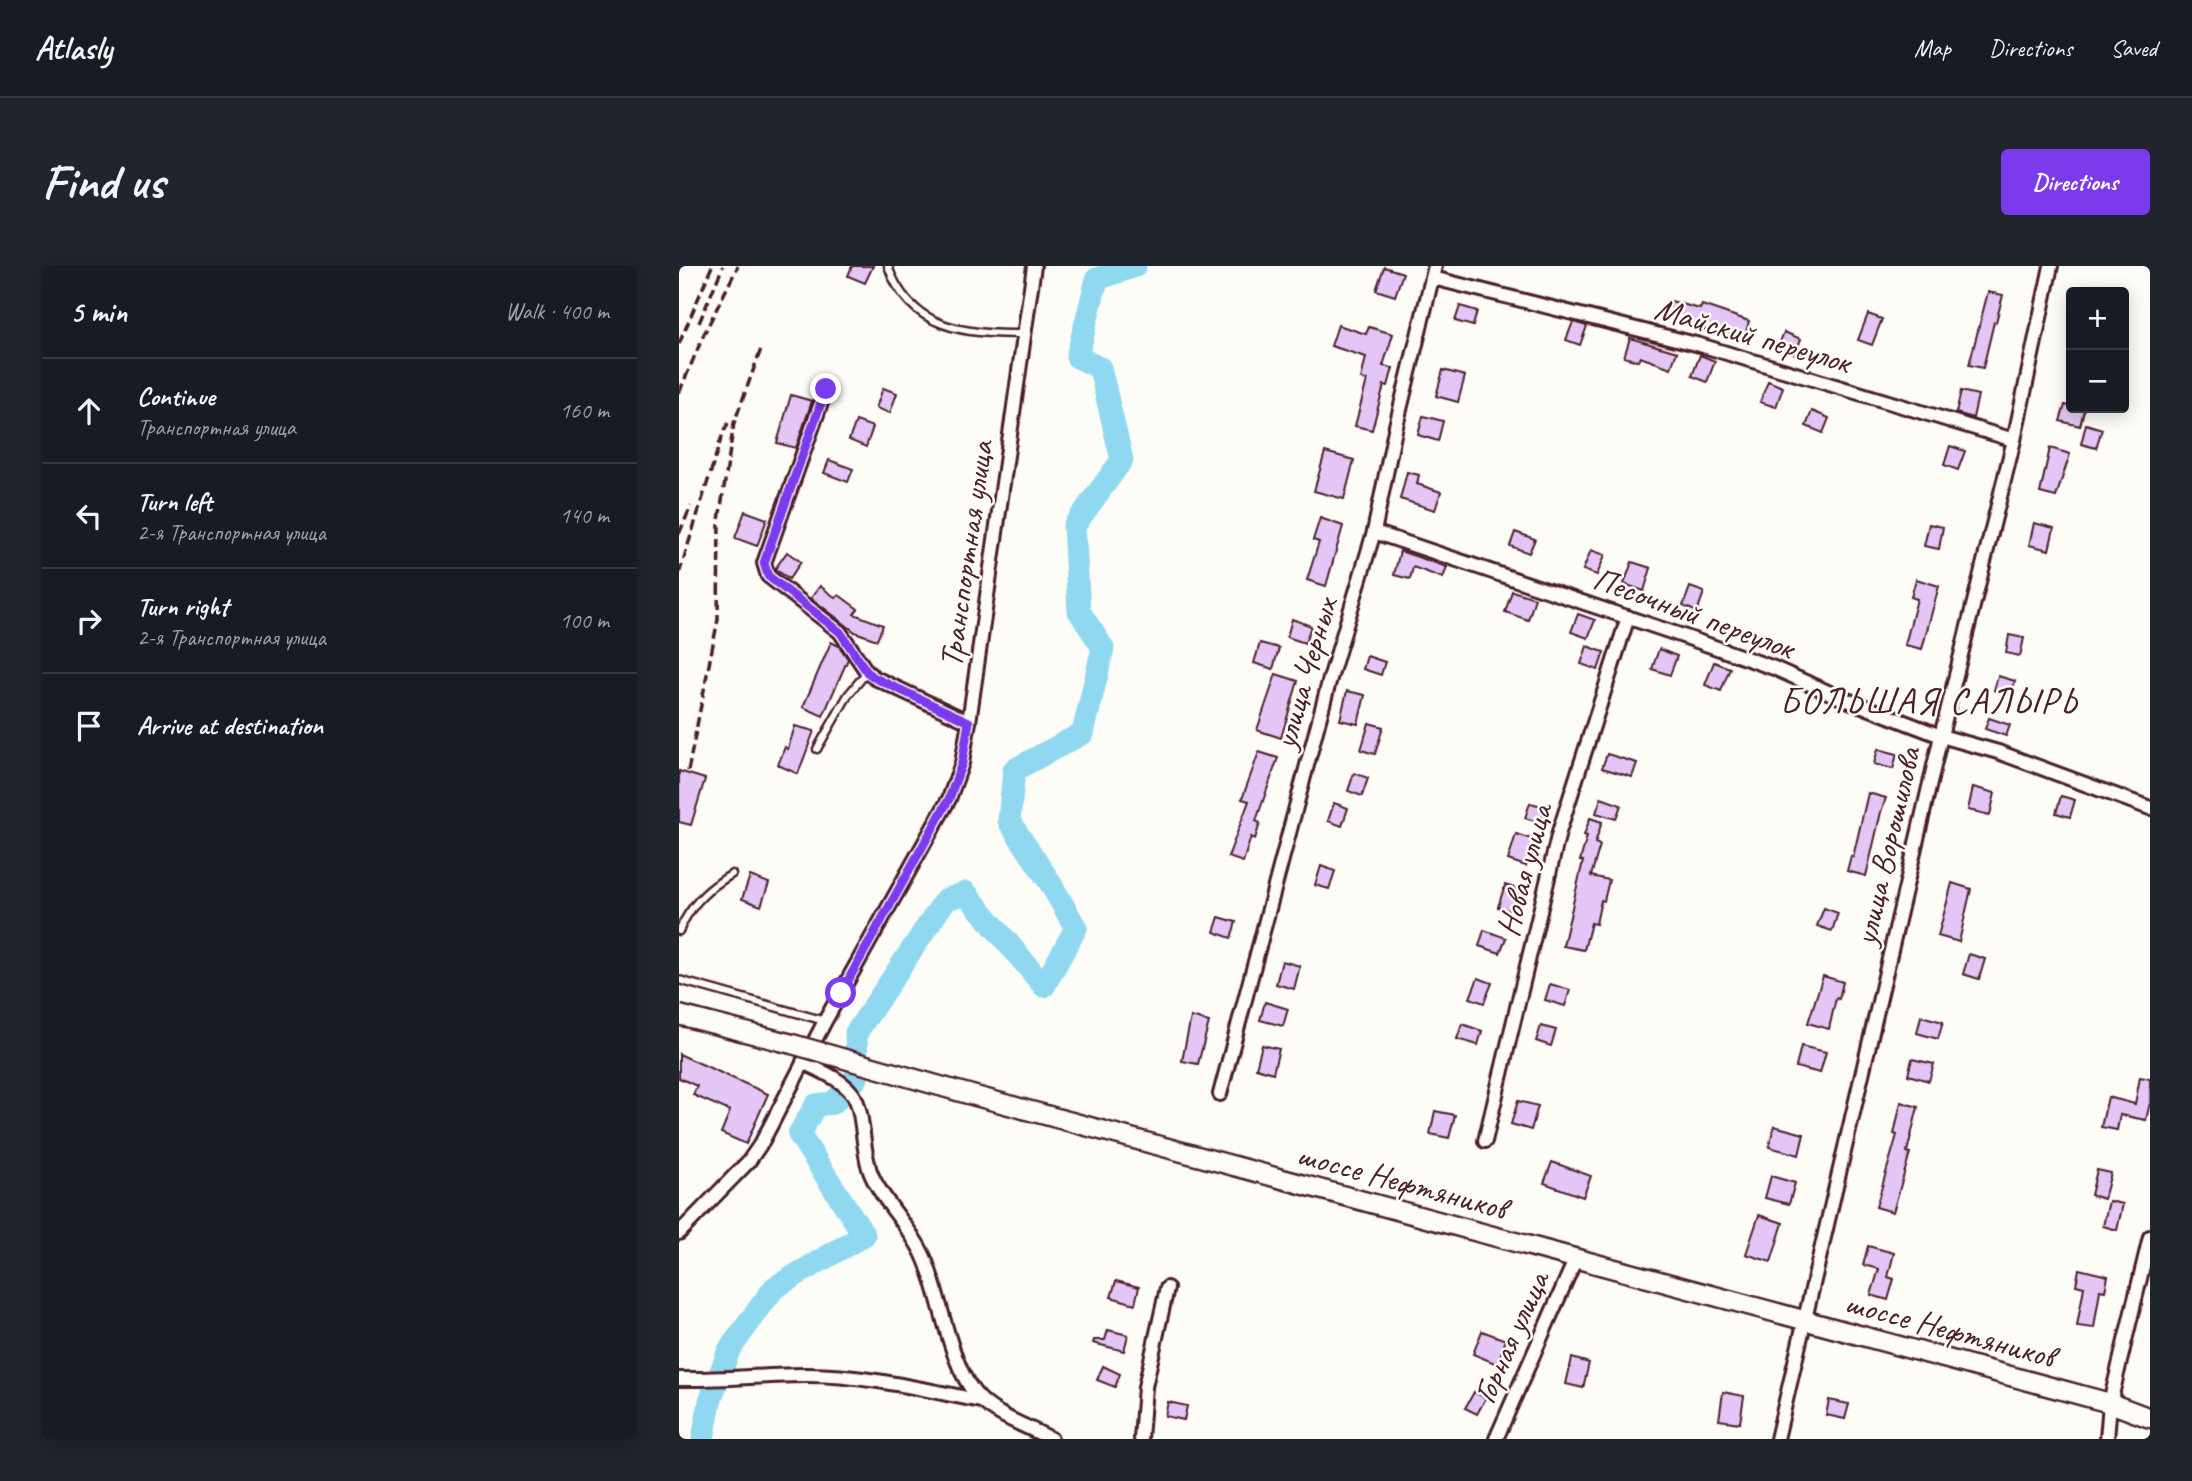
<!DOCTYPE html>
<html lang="en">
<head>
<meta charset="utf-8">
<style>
  :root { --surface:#171b24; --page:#20242c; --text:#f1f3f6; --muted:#9ea1a6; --line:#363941; --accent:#7c3aed }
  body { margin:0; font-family:Caveat,sans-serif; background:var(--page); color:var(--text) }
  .controls { position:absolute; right:21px; top:21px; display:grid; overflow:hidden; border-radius:7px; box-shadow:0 4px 18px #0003 }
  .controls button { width:63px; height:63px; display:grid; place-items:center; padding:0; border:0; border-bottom:2px solid var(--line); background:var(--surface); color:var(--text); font:35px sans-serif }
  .stop { position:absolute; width:21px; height:21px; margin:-16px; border:5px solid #7c3aed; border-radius:50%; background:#fff }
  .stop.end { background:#7c3aed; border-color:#fff; box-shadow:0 2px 7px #0008 }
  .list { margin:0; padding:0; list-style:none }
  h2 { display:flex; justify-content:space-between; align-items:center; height:91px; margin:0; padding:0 28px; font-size:30px }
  h2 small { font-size:23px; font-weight:400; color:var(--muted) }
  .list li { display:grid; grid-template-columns:46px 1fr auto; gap:21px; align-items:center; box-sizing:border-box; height:105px; padding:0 28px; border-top:2px solid var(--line) }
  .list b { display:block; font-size:26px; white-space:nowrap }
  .list p { margin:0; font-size:23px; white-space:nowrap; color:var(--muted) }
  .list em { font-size:23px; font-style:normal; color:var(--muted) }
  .icon { flex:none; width:38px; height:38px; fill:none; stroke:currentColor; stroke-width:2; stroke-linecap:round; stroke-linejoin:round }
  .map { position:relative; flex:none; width:1471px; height:1173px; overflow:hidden; border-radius:7px }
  header { display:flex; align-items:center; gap:42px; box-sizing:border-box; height:98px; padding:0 35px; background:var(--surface); border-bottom:2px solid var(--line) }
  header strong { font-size:33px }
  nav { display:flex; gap:38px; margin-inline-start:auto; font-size:24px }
  .intro { display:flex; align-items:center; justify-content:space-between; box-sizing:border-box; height:168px; padding:0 42px }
  h1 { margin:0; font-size:49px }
  .button { padding:18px 32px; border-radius:7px; background:var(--accent); color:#fff; font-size:24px; font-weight:700 }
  main { display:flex; gap:42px; padding:0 42px }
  aside { flex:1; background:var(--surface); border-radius:7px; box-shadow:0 4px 18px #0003 }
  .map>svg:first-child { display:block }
</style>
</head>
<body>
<header>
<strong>Atlasly</strong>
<nav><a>Map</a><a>Directions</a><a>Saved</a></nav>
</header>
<div class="intro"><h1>Find us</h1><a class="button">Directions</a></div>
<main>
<aside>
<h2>5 min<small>Walk · 400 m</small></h2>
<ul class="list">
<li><svg class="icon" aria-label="ahead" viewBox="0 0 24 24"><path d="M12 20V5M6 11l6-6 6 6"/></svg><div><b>Continue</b><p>Транспортная улица</p></div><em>160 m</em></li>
<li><svg class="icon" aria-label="left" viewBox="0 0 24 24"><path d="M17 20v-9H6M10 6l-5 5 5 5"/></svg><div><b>Turn left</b><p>2-я Транспортная улица</p></div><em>140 m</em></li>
<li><svg class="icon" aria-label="right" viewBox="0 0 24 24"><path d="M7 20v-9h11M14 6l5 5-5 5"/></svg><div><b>Turn right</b><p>2-я Транспортная улица</p></div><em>100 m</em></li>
<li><svg class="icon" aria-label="arrive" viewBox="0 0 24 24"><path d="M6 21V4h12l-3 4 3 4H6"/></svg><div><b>Arrive at destination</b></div></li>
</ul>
</aside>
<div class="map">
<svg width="1471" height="1173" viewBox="0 0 1471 1173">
  <rect width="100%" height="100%" fill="#fdfcf7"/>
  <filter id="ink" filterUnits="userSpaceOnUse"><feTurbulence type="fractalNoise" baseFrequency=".0143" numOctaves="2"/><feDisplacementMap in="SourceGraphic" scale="14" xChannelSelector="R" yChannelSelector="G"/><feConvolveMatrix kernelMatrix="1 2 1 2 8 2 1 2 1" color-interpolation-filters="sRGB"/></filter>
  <g filter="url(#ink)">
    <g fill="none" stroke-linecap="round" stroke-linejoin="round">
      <path stroke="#8fd8f0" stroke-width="23" d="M24 1173 31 1135 50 1084 95 1022 185 969 120 868 137 839 154 837 178 812 177 767 266 634 287 627 365 720 397 662 370 615 330 555 335 504 404 467 424 382 400 345 395 260 443 194 421 102 398 91 418 13 456 0"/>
    </g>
    <g fill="#e3c6f5" stroke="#4a1f2b" stroke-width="2">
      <path d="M173 0H194L186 17 169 10Z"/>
      <path d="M705 1 724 7 716 30 697 24Z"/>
      <path d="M1309 26 1324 29 1317 56H1315L1304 102 1290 99Z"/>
      <path d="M992 35 1021 43 1023 39 1070 55 1066 71 1036 62 1034 66 987 51Z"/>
      <path d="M781 40 798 45 794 60 776 55Z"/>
      <path d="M1189 48 1203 53 1193 79 1179 74Z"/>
      <path d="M894 56 908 60 901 79 887 74Z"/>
      <path d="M659 59 687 68 690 61 714 68 704 100 714 102 709 120 705 119 693 164 676 160 688 114 682 113 687 91 652 80Z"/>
      <path d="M1105 66 1122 73 1116 88 1099 81Z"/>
      <path d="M951 72 998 86 992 102 961 91 959 95 945 91Z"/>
      <path d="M1021 89 1036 95 1028 116 1013 110Z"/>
      <path d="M764 104 786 110 779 136 757 130Z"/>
      <path d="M1089 115 1104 121 1097 141 1081 136Z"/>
      <path d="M204 122 218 127 211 147 197 142Z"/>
      <path d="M1282 125 1299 129 1294 152 1277 147Z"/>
      <path d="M112 129 133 135 117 182 98 177Z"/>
      <path d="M1386 139 1405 144 1401 160 1381 155Z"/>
      <path d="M1133 145 1150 152 1144 167 1127 160Z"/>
      <path d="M744 150 764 155 759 175 739 169Z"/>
      <path d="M177 155 194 161 187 181 170 174Z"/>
      <path d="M1407 158 1423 163 1417 182 1402 178Z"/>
      <path d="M1271 180 1286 185 1279 204 1265 199Z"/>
      <path d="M1371 182 1391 188 1377 231 1361 227Z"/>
      <path d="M646 186 675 194 665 233 635 225Z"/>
      <path d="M150 194 174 203 169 216 145 207Z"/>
      <path d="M728 206 740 209 738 218 762 226 756 244 721 233Z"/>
      <path d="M66 245 88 253 78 280 56 272Z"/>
      <path d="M641 252 664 260 647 320 628 314 640 276 634 274Z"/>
      <path d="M1355 257 1375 262 1370 284 1350 279Z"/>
      <path d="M1250 258 1264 261 1260 283 1245 280Z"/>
      <path d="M836 266 856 273 850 287 831 280Z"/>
      <path d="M912 284 926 289 918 309 904 304Z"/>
      <path d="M721 285 768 301 764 312 734 301 731 313 715 309Z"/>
      <path d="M108 286 122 296 110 313 96 303Z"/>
      <path d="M953 296 972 302 965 325 945 318Z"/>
      <path d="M1237 313 1260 320 1243 383 1226 379 1238 333 1232 331Z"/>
      <path d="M141 320 157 332 160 329 179 343 175 348 204 359 198 374 176 366 132 332Z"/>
      <path d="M1011 321 1025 326 1018 346 1004 340Z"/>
      <path d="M833 325 856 332 849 354 826 346Z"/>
      <path d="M899 348 916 354 909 372 892 366Z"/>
      <path d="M613 353 632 360 626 377 608 371Z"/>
      <path d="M1330 369 1345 372 1341 390 1327 387Z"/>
      <path d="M152 376 160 380 169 393 144 450 124 441Z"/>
      <path d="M581 377 600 382 594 403 575 397Z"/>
      <path d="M908 380 925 386 919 404 902 398Z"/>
      <path d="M980 383 998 390 991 409 973 403Z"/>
      <path d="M688 390 706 396 702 409 684 403Z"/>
      <path d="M1035 396 1051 402 1042 425 1026 419Z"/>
      <path d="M597 408 619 415 602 472 578 464Z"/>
      <path d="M1319 410 1336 415 1332 429 1315 424Z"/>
      <path d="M668 425 686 429 679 458 661 454Z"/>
      <path d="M1310 452 1331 459 1327 470 1306 463Z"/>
      <path d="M690 457 704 461 696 488 682 484Z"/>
      <path d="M116 460 135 465 119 508 99 499 106 481 109 483Z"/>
      <path d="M1199 483 1218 488 1214 503 1195 498Z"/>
      <path d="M580 486 599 492 577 555 581 557 576 573 572 571 564 596 549 591 570 535 563 533Z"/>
      <path d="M928 488 958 497 953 511 923 502Z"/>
      <path d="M0 505 26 513 12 559 0 556Z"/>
      <path d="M675 507 689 512 683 530 669 525Z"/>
      <path d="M1294 521 1316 527 1311 549 1289 544Z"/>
      <path d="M1189 527 1207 532 1202 546 1187 610 1168 605 1172 590 1174 591Z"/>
      <path d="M1382 530 1396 534 1391 551 1377 547Z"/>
      <path d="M922 532 942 539 937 553 917 547Z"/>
      <path d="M655 537 669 542 663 560 649 555Z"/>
      <path d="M851 537 867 541 862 557 846 552Z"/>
      <path d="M911 552 923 556 916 577 921 579 912 610 930 614 925 635 922 634 917 658 912 657 905 684 884 680 904 595H901L908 570 905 569Z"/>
      <path d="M837 568 855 574 847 600 829 594Z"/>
      <path d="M642 600 656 605 650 623 636 619Z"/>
      <path d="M71 610 90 617 82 640 63 633Z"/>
      <path d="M1273 617 1292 623 1280 676 1259 670Z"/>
      <path d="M826 619 841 624 834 646 819 641Z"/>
      <path d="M1145 642 1159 647 1153 665 1138 660Z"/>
      <path d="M540 651 557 656 552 672 535 666Z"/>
      <path d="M805 664 827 672 821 687 800 680Z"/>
      <path d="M1290 688 1306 693 1300 713 1284 708Z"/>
      <path d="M603 695 621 700 615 723 597 718Z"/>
      <path d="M1144 710 1164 716 1160 733 1157 732 1150 763 1129 757Z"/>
      <path d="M799 712 813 717 805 737 791 732Z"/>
      <path d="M871 718 891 724 886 740 866 734Z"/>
      <path d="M586 736 609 743 604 760 581 754Z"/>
      <path d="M1242 750 1264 756 1259 773 1238 767Z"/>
      <path d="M512 751 530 756 519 798 503 795Z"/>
      <path d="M783 758 803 765 799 779 778 773Z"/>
      <path d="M862 760 877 764 872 780 857 775Z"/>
      <path d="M583 779 600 783 594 807 577 802Z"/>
      <path d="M1122 780 1147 786 1141 807 1117 801Z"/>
      <path d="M0 788 89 828 67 878 42 867 51 845 14 829 18 820 0 812Z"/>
      <path d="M1233 793 1255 798 1250 815 1229 809Z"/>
      <path d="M1461 811 1471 813V837L1467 854 1441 849 1438 864 1422 861 1429 831 1456 838Z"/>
      <path d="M839 835 859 840 852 864 832 858Z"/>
      <path d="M1222 836 1239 841 1228 886 1231 887 1214 946 1197 941 1218 869 1215 868Z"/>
      <path d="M756 845 776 849 770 872 751 868Z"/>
      <path d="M1095 860 1125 868 1120 889 1090 881Z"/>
      <path d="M873 896 912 910 904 931 865 917Z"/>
      <path d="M1418 904 1432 907 1425 933 1412 929Z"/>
      <path d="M1092 910 1116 917 1110 938 1086 932Z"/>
      <path d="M1430 935 1444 938 1438 964 1424 960Z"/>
      <path d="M1080 949 1104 957 1092 996 1067 988Z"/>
      <path d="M1189 980 1215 987 1209 1011 1215 1013 1209 1034 1192 1029 1200 1003 1184 999Z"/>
      <path d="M1400 1003 1429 1010 1426 1025 1421 1024 1415 1062 1398 1060 1405 1021 1397 1019Z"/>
      <path d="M437 1015 460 1021 456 1038 432 1031Z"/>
      <path d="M429 1064 449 1069 445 1085 414 1077 415 1074H426Z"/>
      <path d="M803 1065 827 1074 818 1098 794 1088Z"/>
      <path d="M893 1092 910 1097 904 1122 887 1118Z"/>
      <path d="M424 1100 441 1108 436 1121 418 1114Z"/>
      <path d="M795 1126 807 1132 798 1148 786 1142Z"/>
      <path d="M1044 1126 1065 1130 1061 1157 1040 1154Z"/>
      <path d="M1150 1134 1170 1138 1166 1153 1147 1149Z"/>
      <path d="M489 1136 508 1140 505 1154 486 1150Z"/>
    </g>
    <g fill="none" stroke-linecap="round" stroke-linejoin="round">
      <g stroke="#4a1f2b" stroke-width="11">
        <g id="service">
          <path d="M209 0C231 64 287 68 345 68"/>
          <path d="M138 483 169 429 188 406"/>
          <path d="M0 665C12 638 28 623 53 608"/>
          <path d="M0 714 146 755"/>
        </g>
      </g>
      <g stroke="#4a1f2b" stroke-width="18">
        <g id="minor">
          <path d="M754 12 1021 79 1335 174"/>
          <path d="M147 123 85 297 89 310 161 366 188 406 196 412 290 456"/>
          <path d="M695 266 998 368 1095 402 1160 431 1262 470 1319 486 1471 542"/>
          <path d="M124 796C141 805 161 812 173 827 186 843 182 887 193 910 206 939 232 961 245 991 263 1031 270 1104 302 1134 320 1151 350 1161 372 1173"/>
          <path d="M541 828 650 416 695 266 716 164 756 0"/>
          <path d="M806 875 880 566 949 351"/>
          <path d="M0 967 70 895 83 876 146 755 270 533 283 497 290 456 355 0"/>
          <path d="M0 1113C43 1114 86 1109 128 1109 187 1109 246 1124 303 1135"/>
          <path d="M462 1173 466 1121 488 1022"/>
          <path d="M817 1173 897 992"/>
          <path d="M1098 1173 1262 470 1335 174 1372 0"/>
          <path d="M1428 1173 1431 1137 1471 971"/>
        </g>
      </g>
      <g stroke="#4a1f2b" stroke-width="23">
        <path id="secondary" d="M289 828 1431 1137 1471 1152"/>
      </g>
      <use href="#service" stroke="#fdfcf7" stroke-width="6"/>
      <use href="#minor" stroke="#fdfcf7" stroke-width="12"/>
      <use href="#secondary" stroke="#fdfcf7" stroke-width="18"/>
      <g stroke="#4a1f2b" stroke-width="3.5" stroke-dasharray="10 5" stroke-linecap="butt">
        <path d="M20 57 44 0"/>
        <path d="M0 78 33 0"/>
        <path d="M0 127 25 68 59 0"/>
        <path d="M0 268 12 240"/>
        <path d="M0 308 42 173 49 157"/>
        <path d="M9 505 39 353 40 254 55 157 82 83"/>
      </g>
      <g stroke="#4a1f2b" stroke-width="23" stroke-linecap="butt">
        <path id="secondary-bridge" d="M0 749 113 778 289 828"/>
      </g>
      <use href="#secondary-bridge" stroke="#fdfcf7" stroke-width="18"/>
    </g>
  </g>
  <g fill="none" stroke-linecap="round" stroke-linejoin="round" filter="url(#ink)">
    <path stroke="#7c3aed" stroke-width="9" d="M147 123 85 297 89 310 161 366 188 406 196 412 290 456 283 497 270 533 162 727"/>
  </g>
  <g text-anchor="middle" stroke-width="5" stroke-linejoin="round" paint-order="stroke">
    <g font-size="33" fill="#4a1f2b" stroke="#fdfcf7">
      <text transform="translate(1074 68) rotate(16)" y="12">Майский переулок</text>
      <text transform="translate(286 288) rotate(-82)" y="12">Транспортная улица</text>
      <text transform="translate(1015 346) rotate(20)" y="12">Песочный переулок</text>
      <text transform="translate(625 407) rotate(-74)" y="12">улица Черных</text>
      <text transform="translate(1207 580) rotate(-77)" y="12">улица Ворошилова</text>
      <text transform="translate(844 604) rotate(-75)" y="12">Новая улица</text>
      <text transform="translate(723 914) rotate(15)" y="12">шоссе Нефтяников</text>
      <text transform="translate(1271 1062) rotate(15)" y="12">шоссе Нефтяников</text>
      <text transform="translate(831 1071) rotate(-66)" y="12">Горная улица</text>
    </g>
    <g font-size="37" letter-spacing="2" fill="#4a1f2b" stroke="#fdfcf7">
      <text x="1250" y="447">БОЛЬШАЯ САЛЫРЬ</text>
    </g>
  </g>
</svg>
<div class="controls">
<button>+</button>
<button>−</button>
</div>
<div class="stop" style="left:162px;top:727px"></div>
<div class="stop end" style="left:147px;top:123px"></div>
</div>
</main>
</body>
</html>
